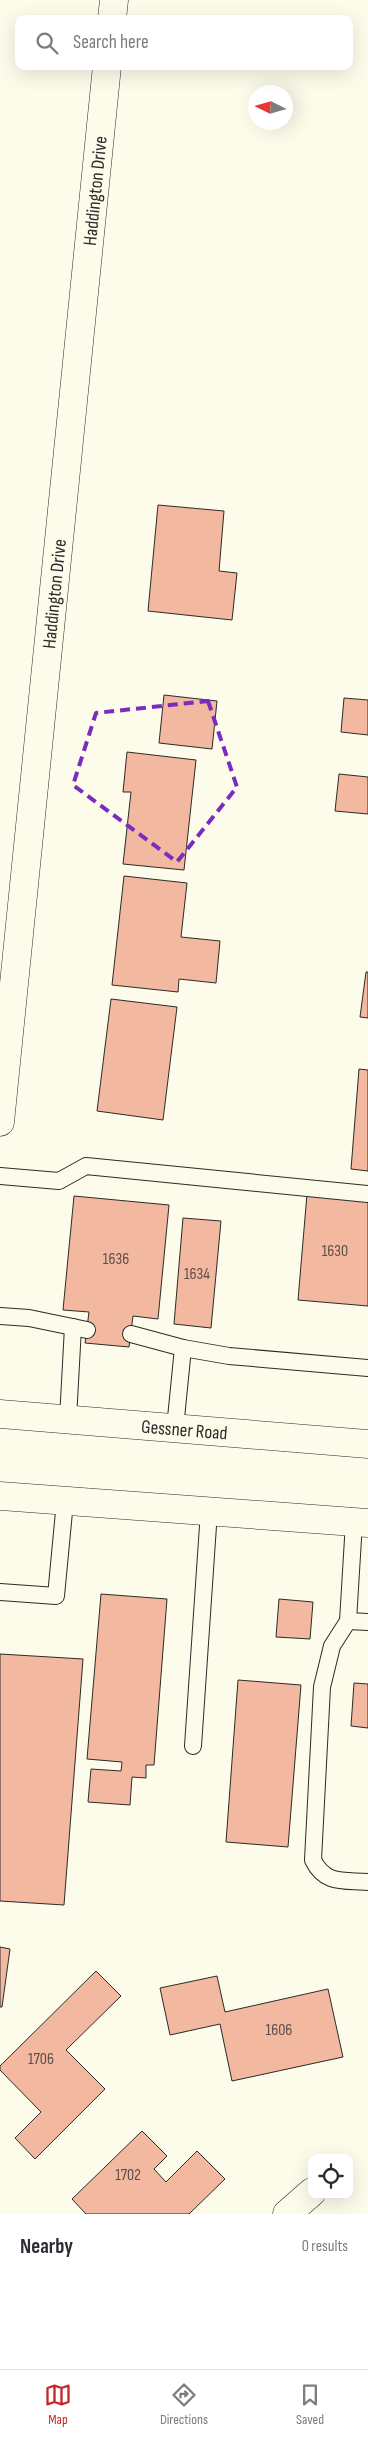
<!DOCTYPE html>
<html lang="en">
<head>
<meta charset="utf-8">
<style>
  :root { --surface:#fff; --page:#f7f7f7; --text:#2b2b33; --muted:#7c7c81; --line:#e1e1e2; --accent:#c62828 }
  body { margin:0; font-family:"Sofia Sans Condensed",sans-serif; background:var(--page); color:var(--text) }
  .controls { position:absolute; right:15px; bottom:15px; display:grid; overflow:hidden; border-radius:10px; box-shadow:0 5px 20px #0002 }
  .controls button { width:45px; height:45px; display:grid; place-items:center; padding:0; border:0; border-bottom:1px solid var(--line); background:var(--surface); color:var(--text); font:25px sans-serif }
  .compass { position:absolute; left:248px; top:85px; width:45px; height:45px; border-radius:50%; background:var(--surface); box-shadow:0 5px 20px #0002; rotate:275deg }
  .list { margin:0; padding:0; list-style:none }
  h2 { display:flex; justify-content:space-between; align-items:center; height:65px; margin:0; padding:0 20px; font-size:21px }
  h2 small { font-size:16px; font-weight:400; color:var(--muted) }
  .icon { flex:none; width:28px; height:28px; fill:none; stroke:currentColor; stroke-width:2; stroke-linecap:round; stroke-linejoin:round }
  .map { position:relative; flex:none; width:368px; height:2214px; overflow:hidden }
  .search { position:absolute; background:var(--surface); box-shadow:0 5px 20px #0002; left:15px; right:15px; top:15px; height:55px; display:flex; align-items:center; gap:12px; box-sizing:border-box; padding:0 18px; border-radius:10px; color:var(--muted); font-size:19px }
  .sheet { height:155px; background:var(--surface) }
  nav { display:flex; justify-content:space-around; align-items:center; box-sizing:border-box; height:70px; border-top:1px solid var(--line); background:var(--surface); font-size:14px; color:var(--muted) }
  nav a { display:grid; justify-items:center; gap:2px }
  nav .on { color:var(--accent) }
  .map>svg:first-child { display:block }
</style>
</head>
<body>
<div class="map">
<svg width="368" height="2214" viewBox="0 0 368 2214">
  <rect width="100%" height="100%" fill="#fdfbea"/>
  <g fill="#f2b8a0" stroke="#2b2b2b">
    <path d="M158 505 224 511 219 571 237 573 232 620 148 611Z"/>
    <path d="M164 695 217 701 212 749 159 743Z"/>
    <path d="M344 698 368 700V735L341 732Z"/>
    <path d="M127 752 196 760 184 870 123 864 131 792H123Z"/>
    <path d="M339 774 368 777V814L335 811Z"/>
    <path d="M124 876 187 883 181 937 220 941 216 983 179 979 178 992 112 985Z"/>
    <path d="M366 972H368V1018L360 1017Z"/>
    <path d="M111 999 177 1007 163 1120 97 1111Z"/>
    <path d="M359 1069 368 1070V1171L351 1169Z"/>
    <path d="M307 1194 368 1199V1306L298 1300Z"/>
    <path d="M74 1196 169 1205 158 1319 133 1316 129 1347 85 1343 89 1312 63 1310Z"/>
    <path d="M183 1218 221 1221 211 1328 174 1324Z"/>
    <path d="M101 1594 167 1599 154 1765H146V1778L132 1777 130 1805 88 1802 91 1769 121 1771 122 1762 87 1759Z"/>
    <path d="M279 1599 313 1602 310 1639 276 1637Z"/>
    <path d="M0 1654 83 1659 64 1905 0 1901Z"/>
    <path d="M238 1680 301 1685 288 1847 226 1842Z"/>
    <path d="M354 1683 368 1684V1728L351 1726Z"/>
    <path d="M0 1947 10 1949 2 2007H0Z"/>
    <path d="M96 1971 121 1996 66 2050 105 2089 35 2159 15 2138 41 2112 0 2070V2066Z"/>
    <path d="M217 1976 225 2012 328 1989 343 2057 232 2081 220 2024 170 2035 160 1988Z"/>
    <path d="M142 2131 167 2156 154 2169 166 2182 197 2151 225 2179 189 2214H86L72 2199Z"/>
  </g>
  <g fill="none" stroke-linecap="round" stroke-linejoin="round">
    <g stroke="#2b2b2b" stroke-width="18">
      <g id="lane">
        <path d="M0 1176 59 1181 86 1166 368 1194"/>
        <path d="M0 1316 29 1318 87 1330"/>
        <path d="M131 1334 183 1348"/>
        <path d="M68 1419 73 1327"/>
        <path d="M175 1428 183 1348 229 1356 368 1368"/>
        <path d="M354 1522 348 1621 368 1622"/>
        <path d="M0 1592 56 1596 65 1501"/>
        <path d="M348 1621 332 1646 322 1687 313 1860C325 1885 344 1880 368 1882"/>
        <path d="M193 1746 209 1511"/>
      </g>
    </g>
    <g stroke="#2b2b2b" stroke-width="29">
      <g id="street">
        <path d="M112 19 114 0"/>
        <path id="s1" d="M0 1122 107 66"/>
        <path d="M287 2214 312 2192"/>
      </g>
    </g>
    <g stroke="#2b2b2b" stroke-width="29">
      <g id="secondary">
        <path id="s2" d="M0 1414 368 1444"/>
        <path d="M0 1496 368 1523"/>
      </g>
    </g>
    <use href="#lane" stroke="#fdfbea" stroke-width="16"/>
    <use href="#street" stroke="#fdfbea" stroke-width="28"/>
    <use href="#secondary" stroke="#fdfbea" stroke-width="28"/>
  </g>
  <path fill="none" stroke="#7b2cbf" stroke-width="4" stroke-dasharray="10 6" stroke-linejoin="round" d="M208 701 237 787 177 862 73 785 96 713Z"/>
  <g text-anchor="middle" stroke-width="4" stroke-linejoin="round" paint-order="stroke">
    <g font-size="16" fill="#5d4e48">
      <text x="335" y="1256">1630</text>
      <text x="116" y="1264">1636</text>
      <text x="197" y="1279">1634</text>
      <text x="279" y="2035">1606</text>
      <text x="41" y="2064">1706</text>
      <text x="128" y="2180">1702</text>
    </g>
    <g font-size="19" fill="#2b2b2b" stroke="#fdfbea">
      <text dy="7" stroke="none"><textPath href="#s1" startOffset="936">Haddington Drive</textPath></text>
      <text dy="7" stroke="none"><textPath href="#s1" startOffset="531">Haddington Drive</textPath></text>
      <text dy="7" stroke="none"><textPath href="#s2" startOffset="185">Gessner Road</textPath></text>
    </g>
  </g>
</svg>
<div class="controls">
<button><svg class="icon" aria-label="locate" viewBox="0 0 24 24"><circle cx="12" cy="12" r="6"/><path d="M12 2v4M12 18v4M2 12h4M18 12h4"/></svg></button>
</div>
<svg class="compass" viewBox="-18 -18 36 36"><path d="M0-13l5 13h-10z" fill="#e53935"/><path d="M0 13l5-13h-10z" fill="#7c7c81"/></svg>
<div class="search"><svg class="icon" aria-label="search" viewBox="0 0 24 24"><circle cx="10" cy="10" r="6"/><path d="M15 15l6 6"/></svg>Search here</div>
</div>
<section class="sheet">
<h2>Nearby<small>0 results</small></h2>
<ul class="list">
</ul>
</section>
<nav>
<a class="on"><svg class="icon" aria-label="map" viewBox="0 0 24 24"><path d="M3 6l6-2 6 2 6-2v14l-6 2-6-2-6 2zM9 4v14M15 6v14"/></svg>Map</a>
<a><svg class="icon" aria-label="directions" viewBox="0 0 24 24"><path d="M12 3l9 9-9 9-9-9zM9 14v-3h6M13 9l2 2-2 2"/></svg>Directions</a>
<a><svg class="icon" aria-label="saved" viewBox="0 0 24 24"><path d="M7 4h10v16l-5-4-5 4z"/></svg>Saved</a>
</nav>
</body>
</html>
